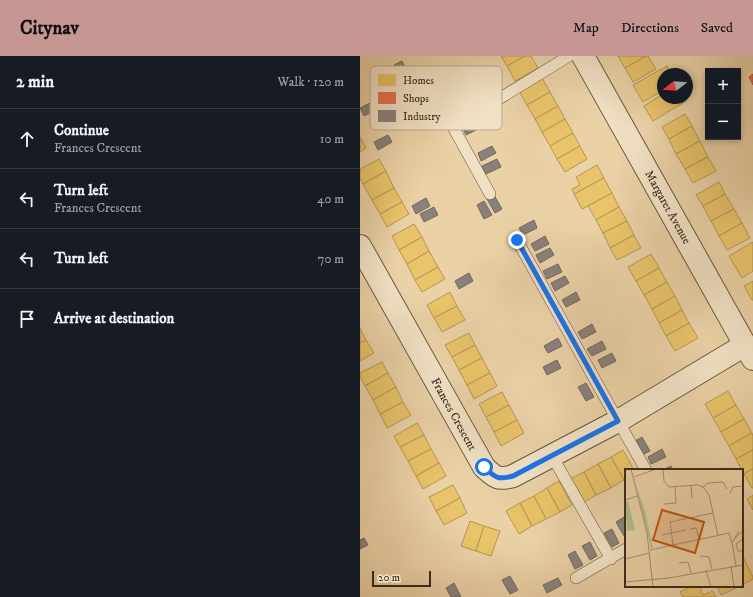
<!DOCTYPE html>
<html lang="en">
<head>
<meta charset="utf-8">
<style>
  :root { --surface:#171b24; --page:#20242c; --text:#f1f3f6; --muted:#9ea1a6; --line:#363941; --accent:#c59692 }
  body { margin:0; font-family:"IM FELL DW Pica",serif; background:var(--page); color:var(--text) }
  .controls { position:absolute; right:12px; top:12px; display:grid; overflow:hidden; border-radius:0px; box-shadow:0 2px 6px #0003 }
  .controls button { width:36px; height:36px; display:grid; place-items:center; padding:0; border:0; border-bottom:1px solid var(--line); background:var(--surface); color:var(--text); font:20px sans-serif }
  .compass { position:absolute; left:297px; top:12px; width:36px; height:36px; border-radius:50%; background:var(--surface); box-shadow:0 2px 6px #0003; rotate:253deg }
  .scale { position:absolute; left:12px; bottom:10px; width:59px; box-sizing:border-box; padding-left:4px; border:2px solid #3d2a1b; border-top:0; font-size:11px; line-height:14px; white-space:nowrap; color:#3d2a1b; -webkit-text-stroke:3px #f1e1c5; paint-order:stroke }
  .stop { position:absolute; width:12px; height:12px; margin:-9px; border:3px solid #1a73e8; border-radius:50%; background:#fff }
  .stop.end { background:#1a73e8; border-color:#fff; box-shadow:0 1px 4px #0008 }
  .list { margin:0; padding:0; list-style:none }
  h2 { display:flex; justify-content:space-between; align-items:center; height:52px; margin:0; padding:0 16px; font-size:17px }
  h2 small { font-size:13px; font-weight:400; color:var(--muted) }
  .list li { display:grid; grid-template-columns:26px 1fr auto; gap:12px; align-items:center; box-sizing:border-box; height:60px; padding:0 16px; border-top:1px solid var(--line) }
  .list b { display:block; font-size:15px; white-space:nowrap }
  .list p { margin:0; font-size:13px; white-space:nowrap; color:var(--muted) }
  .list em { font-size:13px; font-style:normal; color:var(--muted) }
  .icon { flex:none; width:22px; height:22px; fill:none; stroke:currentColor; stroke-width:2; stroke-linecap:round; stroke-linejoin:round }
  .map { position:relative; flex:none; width:393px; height:541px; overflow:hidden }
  header { display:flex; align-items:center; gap:24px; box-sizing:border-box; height:56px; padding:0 20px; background:var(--accent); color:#111 }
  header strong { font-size:19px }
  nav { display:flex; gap:22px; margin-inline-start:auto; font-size:14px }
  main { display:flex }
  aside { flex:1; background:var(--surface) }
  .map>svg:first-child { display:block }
</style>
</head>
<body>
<header>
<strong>Citynav</strong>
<nav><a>Map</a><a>Directions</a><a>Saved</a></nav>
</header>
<main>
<aside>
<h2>2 min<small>Walk · 120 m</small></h2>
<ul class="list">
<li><svg class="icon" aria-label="ahead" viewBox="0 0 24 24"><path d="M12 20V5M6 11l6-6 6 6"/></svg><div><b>Continue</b><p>Frances Crescent</p></div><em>10 m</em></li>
<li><svg class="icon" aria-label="left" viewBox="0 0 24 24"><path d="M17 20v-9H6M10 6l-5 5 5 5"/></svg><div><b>Turn left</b><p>Frances Crescent</p></div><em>40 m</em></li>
<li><svg class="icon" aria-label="left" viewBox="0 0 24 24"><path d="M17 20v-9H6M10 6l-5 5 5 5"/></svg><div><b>Turn left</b></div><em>70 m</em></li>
<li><svg class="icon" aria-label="arrive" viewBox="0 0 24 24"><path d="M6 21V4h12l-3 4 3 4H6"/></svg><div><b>Arrive at destination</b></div></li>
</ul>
</aside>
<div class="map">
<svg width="393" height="541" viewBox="0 0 393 541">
  <rect width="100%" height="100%" fill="#ead1a6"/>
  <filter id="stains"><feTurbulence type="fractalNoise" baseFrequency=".005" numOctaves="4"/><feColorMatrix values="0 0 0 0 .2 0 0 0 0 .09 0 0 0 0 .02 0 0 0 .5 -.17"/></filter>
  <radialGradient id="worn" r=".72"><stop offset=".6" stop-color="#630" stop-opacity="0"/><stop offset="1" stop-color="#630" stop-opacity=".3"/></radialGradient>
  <g fill="#e9c46a" stroke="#b59652">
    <path d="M141 0H165L147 10Z"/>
    <path d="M165 0H171L178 12 155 25 147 10Z"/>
    <path d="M258 0H286L265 12Z"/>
    <path d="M286 0H288L296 13 273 26 265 12Z"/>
    <path d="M307 10 311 18H303V34L283 46 273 29Z"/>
    <path d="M182 22 190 36 167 49 159 35Z"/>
    <path d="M190 36 198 50 175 63 167 49Z"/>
    <path d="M303 38V42H324L326 45 293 65 284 50Z"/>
    <path d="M198 50 205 63 182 76 175 63Z"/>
    <path d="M325 58 332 70 309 83 302 71Z"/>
    <path d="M205 63 213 77 190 90 182 76Z"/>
    <path d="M332 70 340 85 316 98 309 83Z"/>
    <path d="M213 77 220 90 197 103 190 90Z"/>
    <path d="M0 81 6 92 0 96Z"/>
    <path d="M340 85 348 101 325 113 316 98Z"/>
    <path d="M220 90 227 103 205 116 197 103Z"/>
    <path d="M348 101 356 115 333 127 325 113Z"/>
    <path d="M19 103 26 115 3 128 0 122V113Z"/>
    <path d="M237 109 244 122 214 138 212 133 220 129 216 121Z"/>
    <path d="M26 115 34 132 12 144 3 128Z"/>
    <path d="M244 122 252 137 222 153 214 138Z"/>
    <path d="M359 126 365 138 343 150 336 139Z"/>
    <path d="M34 132 42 146 20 158 12 144Z"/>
    <path d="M252 137 259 151 236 164 228 150Z"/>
    <path d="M365 138 374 153 351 165 343 150Z"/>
    <path d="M42 146 49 158 27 171 20 158Z"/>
    <path d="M259 151 267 165 243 177 236 164Z"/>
    <path d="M374 153 382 167 359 180 351 165Z"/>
    <path d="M267 165 274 179 250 192 243 177Z"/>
    <path d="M382 167 390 182 367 194 359 180Z"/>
    <path d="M54 168 62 181 39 194 32 180Z"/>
    <path d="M274 179 281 192 257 204 250 192Z"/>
    <path d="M62 181 69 195 47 208 39 194Z"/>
    <path d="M393 186V215L382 222 369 200Z"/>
    <path d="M69 195 78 211 55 224 47 208Z"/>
    <path d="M291 198 299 212 276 225 268 211Z"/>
    <path d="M78 211 85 223 62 236 55 224Z"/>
    <path d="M299 212 307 226 284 239 276 225Z"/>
    <path d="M393 225V244H392L384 230Z"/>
    <path d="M307 226 315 240 292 253 284 239Z"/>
    <path d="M90 236 97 250 74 262 67 249Z"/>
    <path d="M315 240 322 254 299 267 292 253Z"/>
    <path d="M97 250 105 264 82 276 74 262Z"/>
    <path d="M322 254 329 267 306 280 299 267Z"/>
    <path d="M329 267 338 282 315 295 306 280Z"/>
    <path d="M0 272 6 284 0 287Z"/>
    <path d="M109 277 115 289 92 301 85 289Z"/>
    <path d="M6 284 14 297 0 305V287Z"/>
    <path d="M115 289 122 302 99 314 92 301Z"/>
    <path d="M122 302 130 317 107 329 99 314Z"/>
    <path d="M22 306 28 317 5 330 0 321V317Z"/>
    <path d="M28 317 36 331 13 344 5 330Z"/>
    <path d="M130 317 137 330 114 343 107 329Z"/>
    <path d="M36 331 43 346 20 358 13 344Z"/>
    <path d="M368 335 376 349 353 362 345 348Z"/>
    <path d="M142 336 149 349 126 361 119 348Z"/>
    <path d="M43 346 51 359 27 372 20 358Z"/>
    <path d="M149 349 157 364 134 376 126 361Z"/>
    <path d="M376 349 384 363 361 376 353 362Z"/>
    <path d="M384 363 392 377 369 390 361 376Z"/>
    <path d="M157 364 164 377 141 390 134 376Z"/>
    <path d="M57 367 64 379 40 391 34 380Z"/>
    <path d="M392 377 393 380V394L376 403 369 390Z"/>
    <path d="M64 379 71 393 48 405 40 391Z"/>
    <path d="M71 393 79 407 56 420 48 405Z"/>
    <path d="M263 394 274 414H266V423L264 424 251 401Z"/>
    <path d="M393 394V413L384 418 376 403Z"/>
    <path d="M251 401 264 424 251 432 238 408Z"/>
    <path d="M79 407 86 420 63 433 56 420Z"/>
    <path d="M238 408 251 432 236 439 224 416Z"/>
    <path d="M393 413V432H392L384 418Z"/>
    <path d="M224 416 236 439 223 447 210 423Z"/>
    <path d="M199 425 212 449 200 456 187 432Z"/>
    <path d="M93 429 100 442 76 455 69 441Z"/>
    <path d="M187 432 200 456 186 463 174 440Z"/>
    <path d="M393 439V454L387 443Z"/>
    <path d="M174 440 186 463 172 470 160 447Z"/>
    <path d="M100 442 107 457 84 469 76 455Z"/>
    <path d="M160 447 172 470 159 478 146 455Z"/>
    <path d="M110 465 124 470 116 495 101 490Z"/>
    <path d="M124 470 140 475 131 500 116 495Z"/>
    <path d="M382 499 393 521V523L382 529Z"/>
    <path d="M332 530H339L343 539 353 535 356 541H323L320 536Z"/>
    <path d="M357 530H377L378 531 361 539Z"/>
  </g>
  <path fill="#e76f51" stroke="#b45a41" d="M393 18V29L389 21Z"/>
  <g fill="#8a817c" stroke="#73675f">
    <path d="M42 5 49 19 42 23 34 9Z"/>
    <path d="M14 45 18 53 4 60 0 52Z"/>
    <path d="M116 64 120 72 106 79 102 71Z"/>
    <path d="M28 79 32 86 18 94 14 86Z"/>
    <path d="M132 90 136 97 121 105 118 97Z"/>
    <path d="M137 103 141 111 126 118 122 110Z"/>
    <path d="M134 139 142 153 135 157 127 143Z"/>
    <path d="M66 142 70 150 56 158 52 150Z"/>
    <path d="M124 145 132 159 124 163 117 149Z"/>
    <path d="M74 151 78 159 64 166 60 158Z"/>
    <path d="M174 164 177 172 163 179 159 172Z"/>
    <path d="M185 180 189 188 175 195 171 188Z"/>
    <path d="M190 192 194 199 180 207 176 199Z"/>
    <path d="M198 208 202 216 187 223 183 215Z"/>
    <path d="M109 217 113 225 99 233 95 225Z"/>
    <path d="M205 220 209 227 195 235 191 227Z"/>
    <path d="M216 236 220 244 206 251 202 244Z"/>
    <path d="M232 268 236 276 222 283 218 276Z"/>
    <path d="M198 282 202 290 188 297 184 290Z"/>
    <path d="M242 285 246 293 232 300 227 293Z"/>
    <path d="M252 297 256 305 242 312 238 304Z"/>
    <path d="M197 304 201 312 187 319 183 311Z"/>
    <path d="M226 327 234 341 226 345 218 331Z"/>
    <path d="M282 381 290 395 282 399 275 385Z"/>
    <path d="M302 393 306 401 291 408 288 401Z"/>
    <path d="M311 410 313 414H302Z"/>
    <path d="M264 461 266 466V478L264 480 256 466Z"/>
    <path d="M252 473 259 487 252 491 244 477Z"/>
    <path d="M4 482 8 489 0 493V484Z"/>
    <path d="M230 486 237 500 230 504 222 490Z"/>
    <path d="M215 495 223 509 215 513 208 499Z"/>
    <path d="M150 520 158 534 150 538 142 524Z"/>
    <path d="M198 522 202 529 187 537 183 529Z"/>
    <path d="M94 527 101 541H91L86 532Z"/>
  </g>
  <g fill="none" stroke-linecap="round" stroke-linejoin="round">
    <g stroke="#68543e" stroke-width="12">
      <g id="lane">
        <path d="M130 138 93 71 209 0"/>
        <path d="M157 184 258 365 286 414"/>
        <path d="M192 400 251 503"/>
        <path d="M216 522 266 493"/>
      </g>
    </g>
    <g stroke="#68543e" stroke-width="24">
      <g id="street">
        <path d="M223 0 393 303"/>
        <path d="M0 190 124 411C136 422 137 424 153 420L258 365 385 289"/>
      </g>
    </g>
    <use href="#lane" stroke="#f1e1c5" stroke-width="11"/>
    <use href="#street" stroke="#f1e1c5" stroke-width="22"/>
  </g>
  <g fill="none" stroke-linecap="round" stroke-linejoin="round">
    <path stroke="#1a73e8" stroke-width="5" d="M124 411C136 422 137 424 153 420L258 365 157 184"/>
  </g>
  <g text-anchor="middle" stroke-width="4" stroke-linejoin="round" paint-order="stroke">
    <g font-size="12" fill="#3d2a1b" stroke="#f1e1c5">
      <text transform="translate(308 151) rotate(61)" y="4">Margaret Avenue</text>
      <text transform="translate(94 358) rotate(61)" y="4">Frances Crescent</text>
    </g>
  </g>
  <g transform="translate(265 413)">
    <rect width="118" height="118" fill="#ead1a6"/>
    <path d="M10 13 20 42 28 79H26ZM3 32 10 61 2 62 0 33Z" fill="#b0bd8c"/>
    <path fill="none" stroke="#a58e6e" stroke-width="1" d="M6 0 22 64 28 118M38 0 39 12 44 18 72 16 78 18 84 26 88 44M9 8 31 0M66 17 67 29M78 18 83 14 98 13 102 20M105 24 108 18 118 17M0 31 12 27M39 35 51 34 50 18M65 60 71 59 74 70M37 66 61 61M109 70 118 62M118 70 111 75 113 82H118M48 76 45 53 88 44 93 66M25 81 104 64 107 74M75 87 84 88 87 100M0 90 25 84M54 94 63 93 66 104M106 97 109 118M111 97 107 74 114 62M81 101 86 118M0 113 44 109 118 96"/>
    <path fill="#c6500f" fill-opacity="0.15" stroke="#c6500f" stroke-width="2" d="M37 41 79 53 70 84 28 71Z"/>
    <rect width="118" height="118" fill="none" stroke="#3d2a1b" stroke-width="2"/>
  </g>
  <rect x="10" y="10" width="132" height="64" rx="6" fill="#f1e1c5" stroke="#bbaa92" stroke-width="1"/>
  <rect x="18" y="18" width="18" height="12" fill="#e9c46a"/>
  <rect x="18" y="36" width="18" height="12" fill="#e76f51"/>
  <rect x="18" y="54" width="18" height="12" fill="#8a817c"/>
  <g font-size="11" fill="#3d2a1b">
    <text x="43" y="28">Homes</text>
    <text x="43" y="46">Shops</text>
    <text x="43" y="64">Industry</text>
  </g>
  <rect width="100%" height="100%" filter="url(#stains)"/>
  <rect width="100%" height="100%" fill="url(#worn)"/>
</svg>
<div class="controls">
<button>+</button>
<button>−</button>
</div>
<svg class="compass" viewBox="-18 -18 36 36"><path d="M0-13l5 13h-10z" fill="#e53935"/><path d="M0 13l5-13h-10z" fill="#9ea1a6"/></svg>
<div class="scale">20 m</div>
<div class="stop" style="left:124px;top:411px"></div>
<div class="stop end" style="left:157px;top:184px"></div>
</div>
</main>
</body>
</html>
